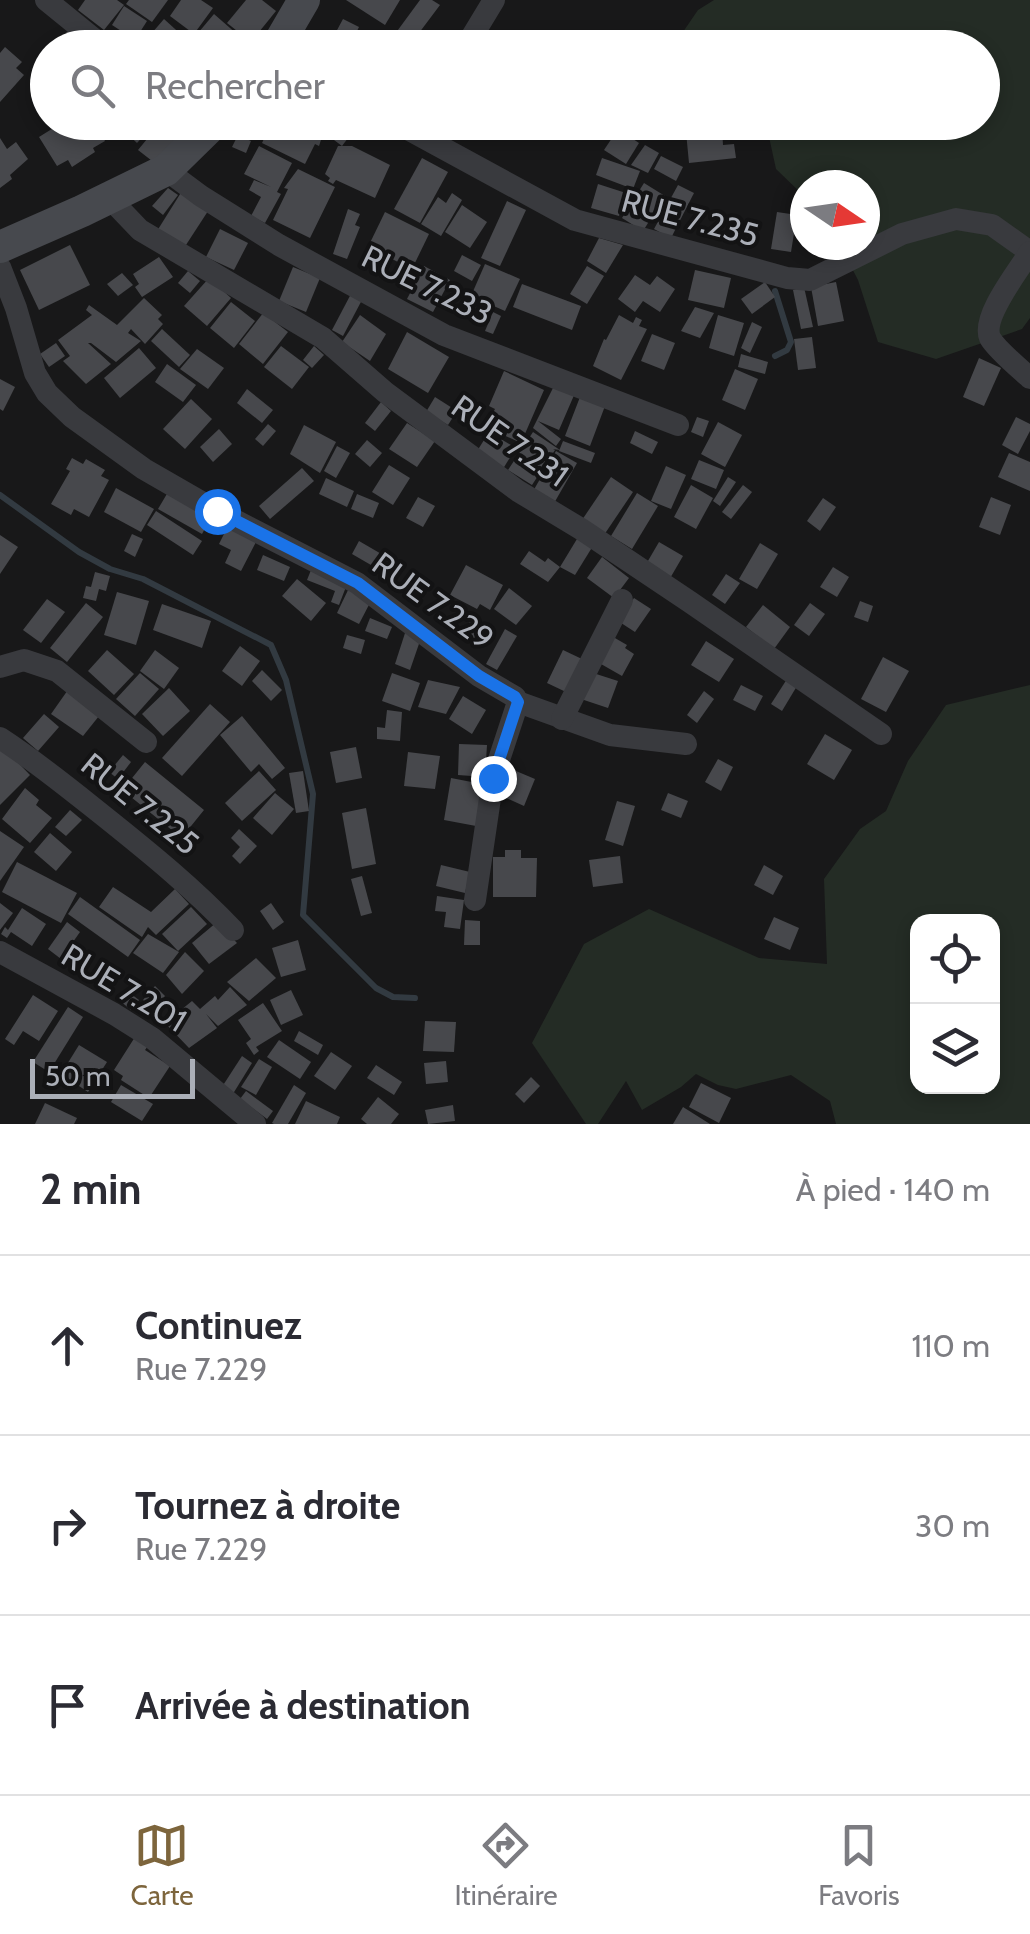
<!DOCTYPE html>
<html lang="fr">
<head>
<meta charset="utf-8">
<style>
  :root { --surface:#fff; --page:#f7f7f7; --text:#2b2b33; --muted:#7c7c81; --line:#e1e1e2; --accent:#7d653c }
  body { margin:0; font-family:Cabin,sans-serif; background:var(--page); color:var(--text) }
  .controls { position:absolute; right:30px; bottom:30px; display:grid; overflow:hidden; border-radius:20px; box-shadow:0 5px 15px #0003 }
  .controls button { width:90px; height:90px; display:grid; place-items:center; padding:0; border:0; border-bottom:2px solid var(--line); background:var(--surface); color:var(--text); font:50px sans-serif }
  .compass { position:absolute; left:790px; top:170px; width:90px; height:90px; border-radius:50%; background:var(--surface); box-shadow:0 5px 15px #0003; rotate:103deg }
  .scale { position:absolute; left:30px; bottom:25px; width:165px; box-sizing:border-box; padding-left:10px; border:5px solid #abafb8; border-top:0; font-size:28px; line-height:35px; white-space:nowrap; color:#abafb8; -webkit-text-stroke:8px #131314; paint-order:stroke }
  .stop { position:absolute; width:30px; height:30px; margin:-22px; border:8px solid #1a73e8; border-radius:50%; background:#fff }
  .stop.end { background:#1a73e8; border-color:#fff; box-shadow:0 2px 10px #0008 }
  .list { margin:0; padding:0; list-style:none }
  h2 { display:flex; justify-content:space-between; align-items:center; height:130px; margin:0; padding:0 40px; font-size:42px }
  h2 small { font-size:32px; font-weight:400; color:var(--muted) }
  .list li { display:grid; grid-template-columns:65px 1fr auto; gap:30px; align-items:center; box-sizing:border-box; height:180px; padding:0 40px; border-top:2px solid var(--line) }
  .list b { display:block; font-size:38px; white-space:nowrap }
  .list p { margin:0; font-size:32px; white-space:nowrap; color:var(--muted) }
  .list em { font-size:32px; font-style:normal; color:var(--muted) }
  .icon { flex:none; width:55px; height:55px; fill:none; stroke:currentColor; stroke-width:2; stroke-linecap:round; stroke-linejoin:round }
  .map { position:relative; flex:none; width:1030px; height:1124px; overflow:hidden }
  .search { position:absolute; background:var(--surface); box-shadow:0 5px 15px #0003; left:30px; right:30px; top:30px; height:110px; display:flex; align-items:center; gap:25px; box-sizing:border-box; padding:0 35px; border-radius:55px; color:var(--muted); font-size:38px }
  .sheet { height:670px; background:var(--surface) }
  nav { display:flex; justify-content:space-around; align-items:center; box-sizing:border-box; height:140px; border-top:2px solid var(--line); background:var(--surface); font-size:28px; color:var(--muted) }
  nav a { display:grid; justify-items:center; gap:5px }
  nav .on { color:var(--accent) }
  .map>svg:first-child { display:block }
</style>
</head>
<body>
<div class="map">
<svg width="1030" height="1124" viewBox="0 0 1030 1124">
  <rect width="100%" height="100%" fill="#181819"/>
  <g fill="#242c25" fill-rule="evenodd">
    <path d="M714 0H1030V318L1022 329 936 359 878 342 858 280 840 245H865V185H805V197L776 169 766 123 982 122V48H672L698 10Z"/>
    <path d="M1030 685V1124H836L830 1101 791 1075 736 1089 718 1085 696 1074 681 1087 642 1110 626 1081 598 1124H586L532 1043 584 944 649 909 759 958 827 964 824 879 860 829 886 811 908 761 946 705ZM918 922H992V1086H918Z"/>
  </g>
  <g fill="none" stroke-linecap="round" stroke-linejoin="round">
    <g stroke="#323a41" stroke-width="6">
      <path d="M775 291 791 342 787 350 775 356"/>
      <path d="M0 495 79 552 110 569 143 579 271 645 286 680 313 794 303 915 376 988 393 997 415 998"/>
    </g>
  </g>
  <g fill="#47484c">
    <path d="M85 0H117L124 5 104 30 78 10Z"/>
    <path d="M129 0H168L152 22 126 4Z"/>
    <path d="M181 0H201L213 8 194 34 170 16Z"/>
    <path d="M246 0H262L276 11 251 42 227 23Z"/>
    <path d="M346 0H400L385 25Z"/>
    <path d="M420 0H432L440 5 410 45 395 34Z"/>
    <path d="M124 6 147 21 135 40 112 25Z"/>
    <path d="M214 14 238 35 227 48H202L193 39Z"/>
    <path d="M164 19 186 39 178 48H139Z"/>
    <path d="M343 19 359 27 351 43 341 38 343 34 336 32Z"/>
    <path d="M497 30 516 44 514 48H484Z"/>
    <path d="M376 34 387 40 383 48H368Z"/>
    <path d="M5 47 22 62 16 68 24 75 0 102V53Z"/>
    <path d="M63 122H94L105 141 93 148 95 152 72 167 68 160 57 166 39 137Z"/>
    <path d="M115 122H156L137 143Z"/>
    <path d="M161 122H173L183 131 156 164 138 150Z"/>
    <path d="M272 122H285L321 140 319 146 315 144 305 164 262 143Z"/>
    <path d="M289 122H337L327 140Z"/>
    <path d="M341 122H360L342 146 330 137Z"/>
    <path d="M618 129 639 143 626 164 604 150Z"/>
    <path d="M722 129 723 145 734 144 736 158 689 163 686 132Z"/>
    <path d="M238 135 251 141 246 153 232 147Z"/>
    <path d="M0 138 7 149 16 142 28 159 10 175 12 179 0 188Z"/>
    <path d="M645 145 659 153 648 173 631 165Z"/>
    <path d="M259 146 292 163 277 192 281 194 265 223 251 216 261 197 249 190 254 180 271 187 244 174Z"/>
    <path d="M338 146H352L390 165 375 198 336 180 333 184 328 181 330 178 325 174Z"/>
    <path d="M661 156 683 167 676 181 654 169Z"/>
    <path d="M422 158 448 172 420 223 394 209Z"/>
    <path d="M602 158 640 171 633 189 596 175Z"/>
    <path d="M298 169 335 187 310 238 273 220 288 189 284 188Z"/>
    <path d="M644 183 665 196 643 231 622 218Z"/>
    <path d="M598 184 626 193 619 216 591 208Z"/>
    <path d="M678 185 694 193 671 238 654 229Z"/>
    <path d="M168 188 178 195 163 215 152 206Z"/>
    <path d="M182 191 210 208 184 248 157 231Z"/>
    <path d="M452 193 462 200 441 236 421 224 438 197 446 203Z"/>
    <path d="M507 201 526 210 500 266 481 258Z"/>
    <path d="M462 205 487 222 470 248 445 232Z"/>
    <path d="M348 209 360 214 355 225 360 227 347 259 333 254Z"/>
    <path d="M385 212 429 234 412 269 368 247Z"/>
    <path d="M777 212 797 215 791 252 771 249Z"/>
    <path d="M220 229 248 243 234 270 206 257Z"/>
    <path d="M599 238 623 245 606 273 587 261Z"/>
    <path d="M70 245 90 285 39 310 20 270Z"/>
    <path d="M462 255 481 265 472 281 454 271Z"/>
    <path d="M159 257 173 277 142 297 135 287 139 284 133 274Z"/>
    <path d="M485 264 520 279 505 311 471 296Z"/>
    <path d="M424 266 450 280 433 312 407 299Z"/>
    <path d="M587 266 604 276 587 304 570 294Z"/>
    <path d="M293 267 320 278 306 312 279 301Z"/>
    <path d="M695 270 731 278 724 308 688 300Z"/>
    <path d="M188 271 200 281 190 293 178 283Z"/>
    <path d="M122 273 133 285 118 296 107 284Z"/>
    <path d="M635 275 650 285 657 276 675 289 660 312 643 301 635 312 618 299Z"/>
    <path d="M209 278 231 298 207 326 184 306Z"/>
    <path d="M765 282 775 297 752 314 741 299Z"/>
    <path d="M836 282 844 321 818 326 811 287Z"/>
    <path d="M522 284 581 306 572 330 513 307Z"/>
    <path d="M804 287 813 327 801 329 793 290Z"/>
    <path d="M352 292 363 298 343 336 332 330Z"/>
    <path d="M144 298 162 315 158 319 163 324 145 344 131 329 128 333 141 341 116 362 91 343H88L111 364 86 384 63 361 70 356 58 340 92 315 86 310 89 305 117 325Z"/>
    <path d="M231 302 255 321 234 348 210 328Z"/>
    <path d="M695 307 714 313 700 338 681 331Z"/>
    <path d="M267 308 275 322 288 332 263 364 239 344Z"/>
    <path d="M493 312 501 316 493 334 485 331Z"/>
    <path d="M360 315 386 334 370 361 342 342Z"/>
    <path d="M619 315 633 323 636 317 642 320 639 326 647 329 621 380 593 366 604 339 606 340Z"/>
    <path d="M718 315 744 323 734 356 709 348Z"/>
    <path d="M752 322 762 327 750 353 741 348Z"/>
    <path d="M162 329 190 355 179 367 151 341Z"/>
    <path d="M407 332 449 357 428 393 388 369Z"/>
    <path d="M652 334 675 343 664 370 641 361Z"/>
    <path d="M812 337 816 368 798 370 794 339Z"/>
    <path d="M56 343 65 356 49 367 40 354Z"/>
    <path d="M281 346 309 367 292 389 264 367Z"/>
    <path d="M314 346 324 355 312 368 303 360Z"/>
    <path d="M139 348 156 368 120 398 104 378Z"/>
    <path d="M197 349 224 368 208 389 180 369Z"/>
    <path d="M741 354 768 362 765 374 738 367Z"/>
    <path d="M979 358 1001 368 984 406 963 397Z"/>
    <path d="M167 364 196 385 183 402 155 382Z"/>
    <path d="M735 369 758 379 745 410 722 400Z"/>
    <path d="M504 371 544 390 521 443 486 427 495 409 489 406Z"/>
    <path d="M0 379 15 387 3 411 0 409Z"/>
    <path d="M555 384 575 393 559 430 538 421 561 439 556 446 533 428Z"/>
    <path d="M247 389 273 410 262 423 237 403Z"/>
    <path d="M435 397 457 411 448 425 426 412Z"/>
    <path d="M580 397 605 406 590 446 565 436Z"/>
    <path d="M191 399 212 419 185 449 163 429Z"/>
    <path d="M381 402 391 411 375 431 365 423Z"/>
    <path d="M697 417 709 421 703 437 691 432Z"/>
    <path d="M1016 417 1030 424V431L1018 454 1002 445Z"/>
    <path d="M718 422 742 435 725 467 701 454Z"/>
    <path d="M407 423 435 441 417 467 389 449Z"/>
    <path d="M268 424 276 431 263 446 255 439Z"/>
    <path d="M304 425 336 442 320 473 290 454Z"/>
    <path d="M219 429 232 444 213 462 200 447Z"/>
    <path d="M635 431 658 442 652 454 630 443Z"/>
    <path d="M489 432 516 448 501 472 474 456Z"/>
    <path d="M533 432 560 450 553 449 555 450 532 485 508 470Z"/>
    <path d="M367 440 382 453 370 467 355 454Z"/>
    <path d="M563 441 595 453 591 463 559 451Z"/>
    <path d="M337 446 350 453 336 478 324 471Z"/>
    <path d="M556 451 577 463 553 505 532 493Z"/>
    <path d="M1009 453 1030 462V491L998 477Z"/>
    <path d="M72 458 83 464 86 459 105 470 101 476 109 480 89 517 74 509 71 515 51 504 70 471 66 469Z"/>
    <path d="M699 460 724 470 716 489 691 479Z"/>
    <path d="M389 465 410 478 393 505 372 492Z"/>
    <path d="M666 466 686 475 671 509 651 501Z"/>
    <path d="M302 468 314 481 270 519 259 506Z"/>
    <path d="M611 477 633 492 604 535 582 520Z"/>
    <path d="M728 477 736 482 720 506 713 501Z"/>
    <path d="M326 478 354 491 347 507 319 494Z"/>
    <path d="M691 485 713 498 696 529 674 517Z"/>
    <path d="M743 485 752 492 731 519 722 512Z"/>
    <path d="M171 487 214 512 202 534 158 509Z"/>
    <path d="M116 488 154 509 141 532 104 512Z"/>
    <path d="M637 493 658 506 632 549 611 536Z"/>
    <path d="M357 494 379 503 373 518 351 509Z"/>
    <path d="M418 497 435 506 423 527 406 518Z"/>
    <path d="M991 497 1011 505 1000 535 979 527Z"/>
    <path d="M823 498 836 507 820 531 807 521Z"/>
    <path d="M156 511 202 541 193 555 147 525Z"/>
    <path d="M229 524 258 538 241 571 225 563 231 550 219 544Z"/>
    <path d="M132 534 143 539 135 557 124 551Z"/>
    <path d="M580 534 596 541 575 575 560 567Z"/>
    <path d="M0 535 18 547 0 574Z"/>
    <path d="M359 541 390 559 383 572 352 554Z"/>
    <path d="M659 542 683 556 669 580 645 566Z"/>
    <path d="M760 543 778 554 757 589 739 579Z"/>
    <path d="M529 551 545 562 548 558 560 567 548 582 520 564Z"/>
    <path d="M263 555 290 567 284 581 257 570Z"/>
    <path d="M602 557 629 578 614 598 587 578Z"/>
    <path d="M313 565 349 579 339 605 331 602 335 591 307 580Z"/>
    <path d="M466 565 503 585 490 610 480 604 477 609 450 595Z"/>
    <path d="M833 567 849 577 837 597 820 587Z"/>
    <path d="M95 572 110 576 106 591 99 589 96 601 83 598 86 586 91 587Z"/>
    <path d="M726 574 740 583 725 604 712 595Z"/>
    <path d="M297 579 326 603 311 621 282 596Z"/>
    <path d="M349 588 372 599 359 624 337 613Z"/>
    <path d="M509 588 532 606 516 625 494 609Z"/>
    <path d="M117 592 149 601 136 645 104 635Z"/>
    <path d="M634 598 651 609 635 632 618 621Z"/>
    <path d="M47 599 65 612 41 643 23 630Z"/>
    <path d="M860 601 873 606 868 622 854 617Z"/>
    <path d="M86 603 103 617 67 662 50 648Z"/>
    <path d="M810 603 825 614 809 636 794 625Z"/>
    <path d="M162 604 211 621 202 648 153 630Z"/>
    <path d="M763 605 790 627 774 649 746 627Z"/>
    <path d="M370 618 392 627 387 639 365 631Z"/>
    <path d="M472 618 483 624 475 639 464 633Z"/>
    <path d="M505 629 517 636 497 670 486 664Z"/>
    <path d="M406 630 422 635 410 670 395 664Z"/>
    <path d="M608 634 627 645 625 648 634 654 622 676 594 660Z"/>
    <path d="M347 635 365 640 361 654 343 648Z"/>
    <path d="M706 641 734 659 719 682 691 665Z"/>
    <path d="M240 646 260 661 242 686 222 671Z"/>
    <path d="M107 650 134 674 114 695 88 671Z"/>
    <path d="M155 650 179 668 164 689 140 671Z"/>
    <path d="M563 650 582 659 566 692 547 683Z"/>
    <path d="M883 657 909 671 886 712 861 699Z"/>
    <path d="M262 670 282 690 271 701 252 681Z"/>
    <path d="M590 672 618 681 608 708 581 699Z"/>
    <path d="M140 673 159 689 135 716 116 699Z"/>
    <path d="M392 673 420 683 410 711 382 701Z"/>
    <path d="M787 679 797 686 782 711 771 704Z"/>
    <path d="M428 680 460 687 446 714 418 707Z"/>
    <path d="M741 685 763 696 755 711 733 700Z"/>
    <path d="M70 687 103 711 83 736 51 714Z"/>
    <path d="M169 688 190 711 163 736 142 714Z"/>
    <path d="M704 691 714 699 697 723 687 715Z"/>
    <path d="M463 696 486 710 472 734 449 719Z"/>
    <path d="M210 704 230 722 182 776 162 758Z"/>
    <path d="M387 710 402 712 400 741 377 739V727L385 728Z"/>
    <path d="M44 714 59 727 38 751 23 738Z"/>
    <path d="M242 716 285 768 272 779 259 764 251 772 220 735Z"/>
    <path d="M825 734 852 750 834 780 807 764Z"/>
    <path d="M459 744 487 745 485 777 458 775Z"/>
    <path d="M3 747 30 775 0 805V750Z"/>
    <path d="M356 747 362 778 336 783 330 752Z"/>
    <path d="M408 752 440 756 435 789 404 786Z"/>
    <path d="M123 755 131 762 118 779 109 772Z"/>
    <path d="M718 759 733 767 721 791 705 782Z"/>
    <path d="M145 762 204 810 183 836 175 829 173 831 131 797 133 795 124 788Z"/>
    <path d="M259 771 276 790 242 821 225 803Z"/>
    <path d="M303 771 309 811 296 813 289 773Z"/>
    <path d="M516 771 535 779 524 806 504 797Z"/>
    <path d="M451 778 482 784 476 826 444 820Z"/>
    <path d="M25 788 39 800 36 805 52 818 30 843 2 819Z"/>
    <path d="M275 793 294 809 272 835 253 818Z"/>
    <path d="M668 793 688 801 681 818 661 810Z"/>
    <path d="M617 801 635 806 623 846 605 840Z"/>
    <path d="M366 808 376 864 352 869 342 813Z"/>
    <path d="M70 810 82 820 66 836 55 827Z"/>
    <path d="M239 829 257 846 240 864 232 856 240 847 231 838Z"/>
    <path d="M0 831 24 847 0 881Z"/>
    <path d="M50 833 72 852 56 871 34 852Z"/>
    <path d="M505 850H521V858H537L536 897H493V857H505Z"/>
    <path d="M620 856 623 883 593 887 589 860Z"/>
    <path d="M17 862 77 893 61 923 2 892Z"/>
    <path d="M441 865 470 872 465 893 436 886Z"/>
    <path d="M764 865 783 876 773 895 754 885Z"/>
    <path d="M362 876 372 913 361 916 351 879Z"/>
    <path d="M113 887 151 912 175 889 189 904 156 935 148 927 142 937 99 907Z"/>
    <path d="M437 896 464 900 460 929 444 927 446 912 435 911Z"/>
    <path d="M80 897 140 940 128 957 68 914Z"/>
    <path d="M0 903 13 913 0 930Z"/>
    <path d="M271 903 284 922 273 930 260 911Z"/>
    <path d="M191 907 207 924 178 951 162 934Z"/>
    <path d="M22 908 46 924 32 946 11 932 7 938 1 934 5 927 8 930Z"/>
    <path d="M774 917 799 928 790 950 764 939Z"/>
    <path d="M465 920 480 921V945H464Z"/>
    <path d="M67 922 80 932 61 959 48 949Z"/>
    <path d="M217 922 237 943 209 964 192 943Z"/>
    <path d="M148 934 179 952 163 973 133 953Z"/>
    <path d="M298 940 306 970 281 977 272 948Z"/>
    <path d="M185 952 204 971 182 994 166 975Z"/>
    <path d="M256 958 276 978 249 1001 227 982Z"/>
    <path d="M155 986 165 996 154 1009 143 1000Z"/>
    <path d="M230 987 247 1005 218 1026 206 1014 217 1028 189 1048 165 1023 192 1001 200 1009 215 996 218 1000Z"/>
    <path d="M291 990 303 1015 281 1025 270 1000Z"/>
    <path d="M127 991 139 1000 131 1010 119 1000Z"/>
    <path d="M33 995 58 1011 39 1041 23 1031 14 1045 5 1039Z"/>
    <path d="M263 1003 282 1031 256 1047 259 1051 254 1055 246 1043 251 1039 238 1020Z"/>
    <path d="M68 1007 83 1017 49 1072 33 1062Z"/>
    <path d="M425 1021 456 1022 454 1052 423 1051Z"/>
    <path d="M299 1031 323 1045 318 1055 294 1041Z"/>
    <path d="M135 1037 148 1046 145 1050 170 1066 149 1098 121 1080 123 1076 114 1070Z"/>
    <path d="M279 1040 311 1062 300 1079 267 1057Z"/>
    <path d="M79 1045 107 1062 88 1092 61 1074Z"/>
    <path d="M331 1052 352 1066 335 1090 314 1076Z"/>
    <path d="M242 1056 252 1063 231 1097 220 1090Z"/>
    <path d="M259 1059 272 1067 256 1095 241 1087Z"/>
    <path d="M446 1061 448 1082 426 1084 424 1063Z"/>
    <path d="M376 1065 402 1082 394 1095 367 1078Z"/>
    <path d="M531 1077 540 1086 524 1103 515 1094Z"/>
    <path d="M701 1083 731 1098 719 1123 689 1107Z"/>
    <path d="M121 1085 153 1104 142 1121 111 1102Z"/>
    <path d="M294 1085 306 1093 288 1124H274L272 1123Z"/>
    <path d="M246 1091 273 1111 267 1119 240 1099Z"/>
    <path d="M378 1097 399 1114 391 1124H367L361 1119Z"/>
    <path d="M306 1101 340 1117 337 1124H295Z"/>
    <path d="M45 1103 77 1118 74 1124H35Z"/>
    <path d="M453 1105 455 1121 428 1124 425 1110Z"/>
    <path d="M683 1107 710 1124H673Z"/>
  </g>
  <g fill="none" stroke-linecap="round" stroke-linejoin="round">
    <g stroke="#393a3e" stroke-width="22">
      <path d="M46 0 105 48"/>
      <path d="M465 48 494 0"/>
      <path d="M395 122 575 220 787 278 810 280 902 234 956 219 992 225 1030 252"/>
      <path d="M166 170 201 196 279 245 444 335 678 425"/>
      <path d="M118 192V207L140 230 323 338 385 392 518 491 581 529 690 602 881 734"/>
      <path d="M1030 252C1019 270 981 317 990 338 997 350 1019 368 1030 378"/>
      <path d="M0 267 16 308 35 373 47 393 72 417 144 469 217 511 357 583 479 676 515 697 518 702 493 778 475 900"/>
      <path d="M0 667 24 660 57 671 146 742"/>
      <path d="M518 702 610 735 686 744"/>
      <path d="M562 719 622 600"/>
      <path d="M0 738C37 762 71 790 105 817 150 853 193 888 233 930"/>
      <path d="M0 952 114 1014 152 1038 255 1124"/>
    </g>
    <g stroke="#47494e" stroke-width="32">
      <path d="M276 48 304 0"/>
      <path d="M0 247 82 211 166 170 215 122"/>
    </g>
  </g>
  <g fill="none" stroke-linecap="round" stroke-linejoin="round">
    <path stroke="#1a73e8" stroke-width="12" d="M217 511 358 583 479 676 515 697 518 702 493 778"/>
  </g>
  <g text-anchor="middle" stroke-width="8" stroke-linejoin="round" paint-order="stroke">
    <g font-size="32" fill="#abafb8" stroke="#131314">
      <text transform="translate(690 218) rotate(15)" y="11">RUE 7.235</text>
      <text transform="translate(427 285) rotate(26)" y="11">RUE 7.233</text>
      <text transform="translate(510 441) rotate(35)" y="11">RUE 7.231</text>
      <text transform="translate(433 601) rotate(36)" y="11">RUE 7.229</text>
      <text transform="translate(140 804) rotate(39)" y="11">RUE 7.225</text>
      <text transform="translate(124 988) rotate(31)" y="11">RUE 7.201</text>
    </g>
  </g>
</svg>
<div class="controls">
<button><svg class="icon" aria-label="locate" viewBox="0 0 24 24"><circle cx="12" cy="12" r="6"/><path d="M12 2v4M12 18v4M2 12h4M18 12h4"/></svg></button>
<button><svg class="icon" aria-label="layers" viewBox="0 0 24 24"><path d="M12 4l9 5-9 5-9-5zM3 14l9 5 9-5"/></svg></button>
</div>
<svg class="compass" viewBox="-18 -18 36 36"><path d="M0-13l5 13h-10z" fill="#e53935"/><path d="M0 13l5-13h-10z" fill="#7c7c81"/></svg>
<div class="scale">50 m</div>
<div class="stop" style="left:217px;top:511px"></div>
<div class="stop end" style="left:493px;top:778px"></div>
<div class="search"><svg class="icon" aria-label="search" viewBox="0 0 24 24"><circle cx="10" cy="10" r="6"/><path d="M15 15l6 6"/></svg>Rechercher</div>
</div>
<section class="sheet">
<h2>2 min<small>À pied · 140 m</small></h2>
<ul class="list">
<li><svg class="icon" aria-label="ahead" viewBox="0 0 24 24"><path d="M12 20V5M6 11l6-6 6 6"/></svg><div><b>Continuez</b><p>Rue 7.229</p></div><em>110 m</em></li>
<li><svg class="icon" aria-label="right" viewBox="0 0 24 24"><path d="M7 20v-9h11M14 6l5 5-5 5"/></svg><div><b>Tournez à droite</b><p>Rue 7.229</p></div><em>30 m</em></li>
<li><svg class="icon" aria-label="arrive" viewBox="0 0 24 24"><path d="M6 21V4h12l-3 4 3 4H6"/></svg><div><b>Arrivée à destination</b></div></li>
</ul>
</section>
<nav>
<a class="on"><svg class="icon" aria-label="map" viewBox="0 0 24 24"><path d="M3 6l6-2 6 2 6-2v14l-6 2-6-2-6 2zM9 4v14M15 6v14"/></svg>Carte</a>
<a><svg class="icon" aria-label="directions" viewBox="0 0 24 24"><path d="M12 3l9 9-9 9-9-9zM9 14v-3h6M13 9l2 2-2 2"/></svg>Itinéraire</a>
<a><svg class="icon" aria-label="saved" viewBox="0 0 24 24"><path d="M7 4h10v16l-5-4-5 4z"/></svg>Favoris</a>
</nav>
</body>
</html>
